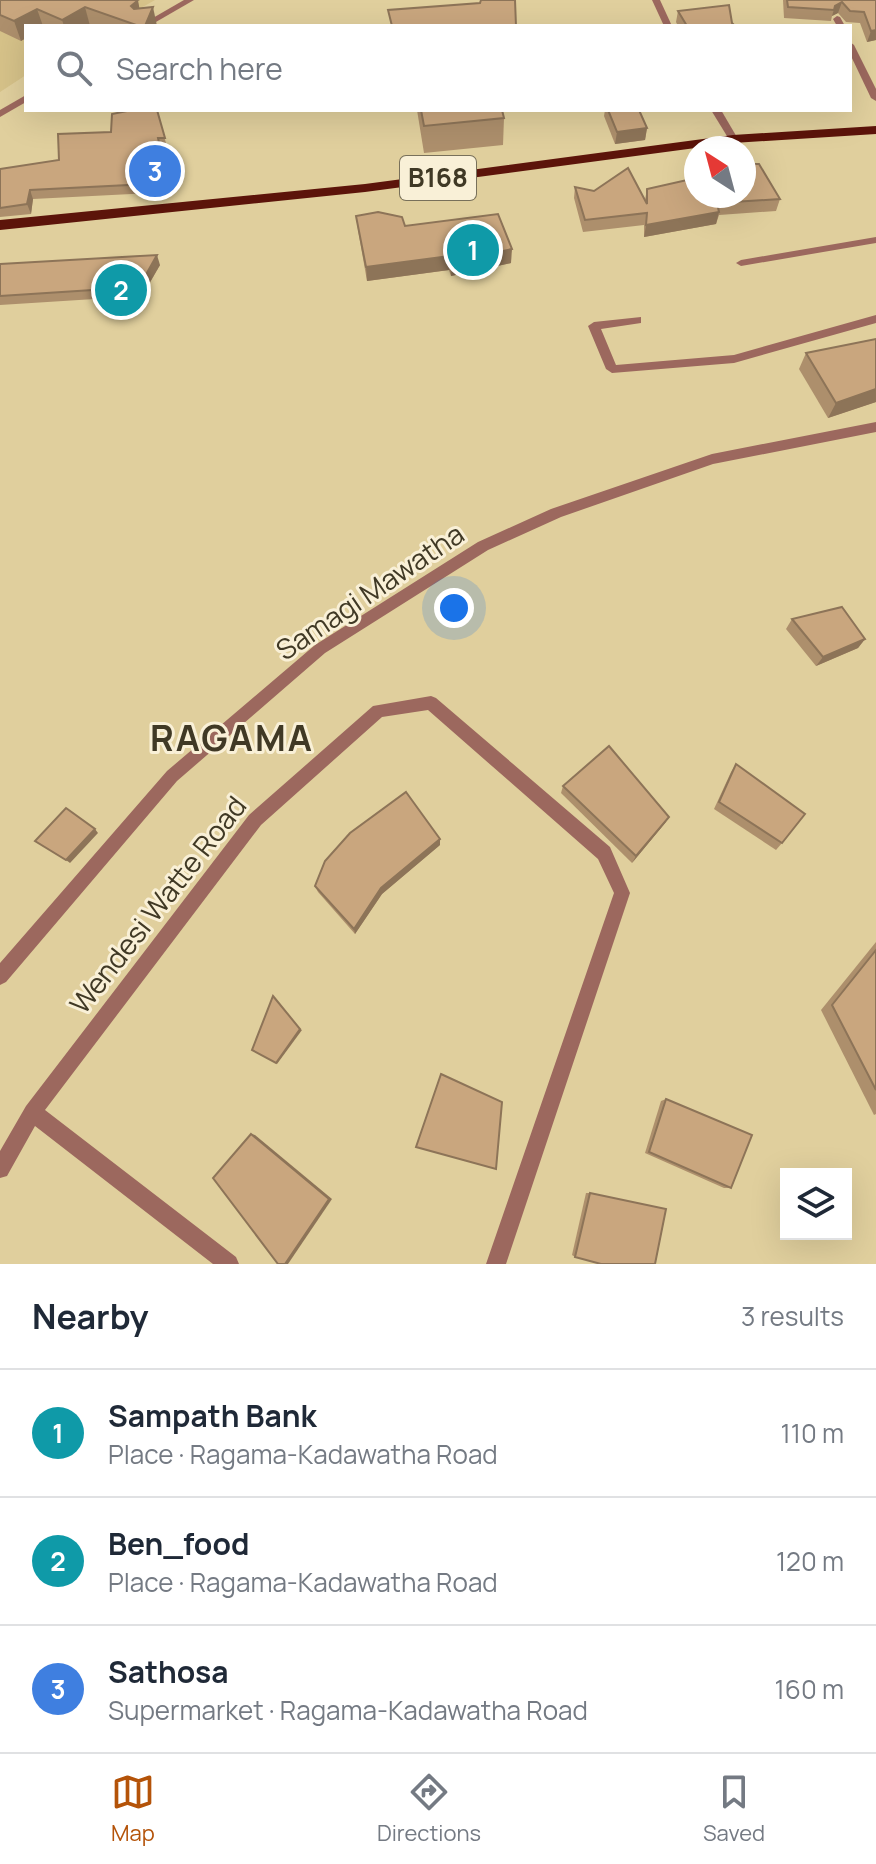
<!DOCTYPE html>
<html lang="en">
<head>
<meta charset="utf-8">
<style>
  :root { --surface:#fff; --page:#f6f6f7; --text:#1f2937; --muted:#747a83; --line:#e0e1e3; --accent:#b45309 }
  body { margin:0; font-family:Manrope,sans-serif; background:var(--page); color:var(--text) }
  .controls { position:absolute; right:24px; bottom:24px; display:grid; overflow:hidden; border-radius:0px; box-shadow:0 8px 32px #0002 }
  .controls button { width:72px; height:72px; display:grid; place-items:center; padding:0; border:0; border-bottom:2px solid var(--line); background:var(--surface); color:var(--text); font:40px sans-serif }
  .compass { position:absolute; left:684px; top:136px; width:72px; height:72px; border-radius:50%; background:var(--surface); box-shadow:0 8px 32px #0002; rotate:324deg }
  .you { position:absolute; left:454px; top:608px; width:28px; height:28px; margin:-20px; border:6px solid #fff; border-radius:50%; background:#1a73e8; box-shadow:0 0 0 12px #1a73e833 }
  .badge { display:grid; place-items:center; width:52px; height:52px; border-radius:50%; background:var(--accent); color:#fff; font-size:26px; font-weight:700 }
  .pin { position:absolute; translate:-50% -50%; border:4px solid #fff; box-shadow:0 2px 8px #0006 }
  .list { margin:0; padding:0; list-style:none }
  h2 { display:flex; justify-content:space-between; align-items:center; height:104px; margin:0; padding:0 32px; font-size:34px }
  h2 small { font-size:26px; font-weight:400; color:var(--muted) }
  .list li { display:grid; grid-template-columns:52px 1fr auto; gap:24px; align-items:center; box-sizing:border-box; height:128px; padding:0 32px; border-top:2px solid var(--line) }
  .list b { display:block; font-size:30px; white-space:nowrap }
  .list p { margin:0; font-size:26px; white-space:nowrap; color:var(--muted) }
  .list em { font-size:26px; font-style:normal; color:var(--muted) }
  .icon { flex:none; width:44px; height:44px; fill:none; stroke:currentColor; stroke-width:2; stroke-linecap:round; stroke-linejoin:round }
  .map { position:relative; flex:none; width:876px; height:1264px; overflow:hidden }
  .search { position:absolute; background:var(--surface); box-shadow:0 8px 32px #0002; left:24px; right:24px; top:24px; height:88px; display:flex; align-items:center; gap:20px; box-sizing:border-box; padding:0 28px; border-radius:0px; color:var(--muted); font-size:30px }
  .sheet { height:488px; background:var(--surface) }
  nav { display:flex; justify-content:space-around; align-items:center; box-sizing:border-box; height:112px; border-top:2px solid var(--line); background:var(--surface); font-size:22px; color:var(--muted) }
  nav a { display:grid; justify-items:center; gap:4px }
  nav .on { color:var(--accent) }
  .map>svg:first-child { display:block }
</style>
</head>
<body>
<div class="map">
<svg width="876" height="1264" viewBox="0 0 876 1264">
  <rect width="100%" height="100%" fill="#e0cf9d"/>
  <path fill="#d6c289" d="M0 0H155L109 26H26V75L0 92Z"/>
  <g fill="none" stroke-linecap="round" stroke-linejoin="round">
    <g fill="#9c685e" fill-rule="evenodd">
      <path d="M184 0H194L149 26H139Z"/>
      <path d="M652 0H660L672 26H664Z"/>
      <path d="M837 16 840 17 845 26H837L833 19Z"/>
      <path d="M850 42 854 45 876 89V101L871 98 850 54Z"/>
      <path d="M26 95V102L0 117V110Z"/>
      <path d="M711 110H721L738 139 736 141H730Z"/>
      <path d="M876 237V243L741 266 736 263 741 260Z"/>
      <path d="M876 315V323L734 363 612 373 606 369 588 326 594 322 641 317V323L601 329 616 365 734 355Z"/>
      <path d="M876 422V432L713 464 561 517 488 550 325 653 177 781 6 982 0 985V963L167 771 315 645 478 542 551 509 712 454Z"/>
      <path d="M431 696 436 698 610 847 630 893 506 1264H486L614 893 598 859 428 710 382 717 261 825 45 1110 236 1257 239 1264H213L35 1126 7 1176 0 1178V1151L26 1106 249 815 373 706Z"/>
    </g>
    <path fill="#5c140a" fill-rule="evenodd" d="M876 126V134L733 143 365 192 0 230V220L365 184 733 135Z"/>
  </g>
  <g fill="#ad8f6c">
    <path d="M0 0 138 1 139 8 157 26H26V38L21 41 0 31Z"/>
    <path d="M783 0H876V40L867 42 860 23 846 22 838 13 832 16 831 21 784 18Z"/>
    <path d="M678 11 732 23 735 26H678L676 22Z"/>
    <path d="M157 110 167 147 161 148 171 192 33 199 31 214 0 217V169L59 160 111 132Z"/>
    <path d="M417 110H502L504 118 503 145 424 153Z"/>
    <path d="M605 110H639L647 128 645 140 615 144 604 116Z"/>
    <path d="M575 187 594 191 645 200 647 189 780 199 776 211 719 215 716 224 644 237V225L583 232 574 198Z"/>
    <path d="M356 216 405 226 511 263 451 276 449 270 367 281 358 230Z"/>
    <path d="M0 264 160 265 142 296 0 305Z"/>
    <path d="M876 339V402L828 418 799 369 806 353Z"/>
    <path d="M792 619 865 639 858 648 816 666 786 629Z"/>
    <path d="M736 764 782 843 776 850 714 809 731 772Z"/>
    <path d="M563 786 669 817 665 823 632 863 561 793Z"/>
    <path d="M440 845 382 894 355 934 318 892 315 886Z"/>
    <path d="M876 942V1114L874 1115 821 1010Z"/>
    <path d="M666 1099 731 1188H724L645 1153 661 1101Z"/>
    <path d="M586 1193H590L575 1257 572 1255Z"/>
  </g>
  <g fill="#8d7458">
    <path d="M117 0H140L138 1 142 21Z"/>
    <path d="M842 2 838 13 832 16 835 6Z"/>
    <path d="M85 7 90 26H64L62 20Z"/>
    <path d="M153 7 157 26H145Z"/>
    <path d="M37 9 43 26H26V38L21 41 14 21Z"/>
    <path d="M876 30V40L867 42 871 31Z"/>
    <path d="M647 128 645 140 615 144 617 132Z"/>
    <path d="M30 190 33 199 31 214 27 204Z"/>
    <path d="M719 212 716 224 644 237 646 225Z"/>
    <path d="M512 249 511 263 451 276 452 262Z"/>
    <path d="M157 255 160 265 142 296 139 287Z"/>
    <path d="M449 256V270L367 281 366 267Z"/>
    <path d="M876 389V402L828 418 836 403Z"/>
    <path d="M865 639 858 648 816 666 823 657Z"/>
    <path d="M669 817 665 823 632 863 636 856Z"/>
    <path d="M95 829 98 833 70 863 66 860Z"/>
    <path d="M440 839V845L382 894 355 934 354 929 381 888Z"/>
    <path d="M300 1029 302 1030 277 1064 276 1063Z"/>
    <path d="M251 1134 255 1135 332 1199 288 1264H285Z"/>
  </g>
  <g fill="#c9a67e" stroke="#8d7458" stroke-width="2">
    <path d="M0 0H136L137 1 131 6 134 9 153 7 145 26H139L85 7 62 20 37 9 14 21 0 15Z"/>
    <path d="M481 0H515L516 26H392L388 10 480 3Z"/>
    <path d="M787 0H876V30L871 31 864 12 850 11 842 2 835 6 834 10 788 7Z"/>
    <path d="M729 5 732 23 735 26H687L678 11Z"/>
    <path d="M132 110H157L165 138H158L168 183 30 190 27 204 0 208V169L59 160 58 134 111 132 112 114Z"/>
    <path d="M421 110H502L504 118 424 126Z"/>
    <path d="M608 110H639L647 128 617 132Z"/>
    <path d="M744 164H759L780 199 717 203 719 212 646 225 647 213 585 220 575 187 594 191 628 168 647 204V189L696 178V196H744Z"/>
    <path d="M378 212 402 217 405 226 498 214 512 249 452 262 449 256 366 267 356 216Z"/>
    <path d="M157 255 139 287 0 296V264Z"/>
    <path d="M876 339V389L836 403 806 353Z"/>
    <path d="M842 607 865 639 823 657 792 619Z"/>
    <path d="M609 746 669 817 636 856 563 786Z"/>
    <path d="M736 764 805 814 782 843 719 802Z"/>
    <path d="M406 792 440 839 381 888 354 929 315 886 325 861 350 833Z"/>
    <path d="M66 808 95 829 66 860 35 841Z"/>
    <path d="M876 950V1090L832 1005Z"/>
    <path d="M273 996 300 1029 276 1063 252 1050Z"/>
    <path d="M441 1074 502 1102 496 1169 416 1147Z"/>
    <path d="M666 1099 752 1135 731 1188 649 1152Z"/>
    <path d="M251 1134 329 1199 285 1264H278L213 1178Z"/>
    <path d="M590 1193 666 1209 655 1264H601L575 1257Z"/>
  </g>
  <g text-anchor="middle" stroke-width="6" stroke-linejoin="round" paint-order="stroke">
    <rect fill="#f9f0d7" stroke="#78705a" stroke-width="2" x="400" y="156" width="76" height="44" rx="6"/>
    <g font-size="26" font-weight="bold" fill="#403925">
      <text x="438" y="187">B168</text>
    </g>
    <g font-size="28" fill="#403925" stroke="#f9f0d7">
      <text transform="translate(370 592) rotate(-34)" y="10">Samagi Mawatha</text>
      <text transform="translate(158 905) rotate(-52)" y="10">Wendesi Watte Road</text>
    </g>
    <g font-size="36" font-weight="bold" letter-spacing="2" fill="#403925" stroke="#f9f0d7">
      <text x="232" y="751">RAGAMA</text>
    </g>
  </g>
</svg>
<div class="controls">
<button><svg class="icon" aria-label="layers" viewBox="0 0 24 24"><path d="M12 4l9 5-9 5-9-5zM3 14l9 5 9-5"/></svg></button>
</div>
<svg class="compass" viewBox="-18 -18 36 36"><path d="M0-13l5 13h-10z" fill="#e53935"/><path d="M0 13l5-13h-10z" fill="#747a83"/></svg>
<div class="you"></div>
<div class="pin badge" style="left:473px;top:250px;background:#0f9aa8">1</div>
<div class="pin badge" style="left:121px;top:290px;background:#0f9aa8">2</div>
<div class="pin badge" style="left:155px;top:171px;background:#3f7fe0">3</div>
<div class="search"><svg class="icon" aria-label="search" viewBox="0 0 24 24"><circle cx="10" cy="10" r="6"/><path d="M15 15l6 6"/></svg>Search here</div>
</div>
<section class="sheet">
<h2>Nearby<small>3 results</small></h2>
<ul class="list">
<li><span class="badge" style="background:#0f9aa8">1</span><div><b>Sampath Bank</b><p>Place · Ragama-Kadawatha Road</p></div><em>110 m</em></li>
<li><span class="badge" style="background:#0f9aa8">2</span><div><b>Ben_food</b><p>Place · Ragama-Kadawatha Road</p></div><em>120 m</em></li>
<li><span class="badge" style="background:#3f7fe0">3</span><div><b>Sathosa</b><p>Supermarket · Ragama-Kadawatha Road</p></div><em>160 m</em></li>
</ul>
</section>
<nav>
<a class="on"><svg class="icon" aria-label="map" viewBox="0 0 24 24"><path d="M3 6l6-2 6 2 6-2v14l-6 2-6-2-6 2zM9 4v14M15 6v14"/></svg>Map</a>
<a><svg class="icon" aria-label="directions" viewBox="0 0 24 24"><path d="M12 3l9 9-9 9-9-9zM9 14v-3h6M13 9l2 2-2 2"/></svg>Directions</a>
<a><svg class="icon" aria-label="saved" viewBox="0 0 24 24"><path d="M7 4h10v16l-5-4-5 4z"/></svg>Saved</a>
</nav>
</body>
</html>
